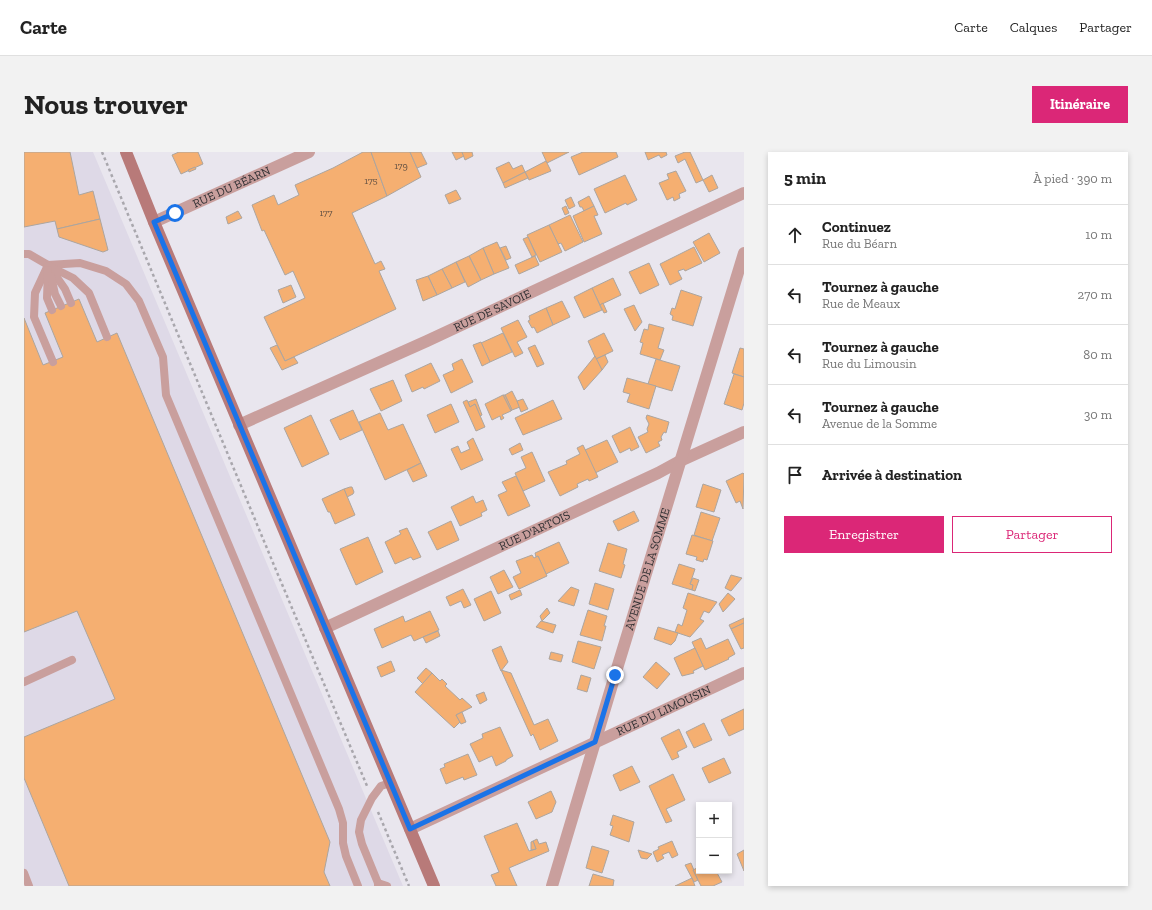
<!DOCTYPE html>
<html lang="fr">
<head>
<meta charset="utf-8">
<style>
  :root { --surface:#fff; --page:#f2f2f2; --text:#222; --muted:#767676; --line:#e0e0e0; --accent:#db2777 }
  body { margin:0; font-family:"Zilla Slab",serif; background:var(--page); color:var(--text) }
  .controls { position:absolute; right:12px; bottom:12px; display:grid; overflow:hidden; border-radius:0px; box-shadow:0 2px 6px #0003 }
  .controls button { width:36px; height:36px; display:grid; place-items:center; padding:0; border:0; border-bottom:1px solid var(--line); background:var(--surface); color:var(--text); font:20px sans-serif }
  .stop { position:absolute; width:12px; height:12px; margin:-9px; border:3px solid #1a73e8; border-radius:50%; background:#fff }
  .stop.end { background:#1a73e8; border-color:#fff; box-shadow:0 1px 4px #0008 }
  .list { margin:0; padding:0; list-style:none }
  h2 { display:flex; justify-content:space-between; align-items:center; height:52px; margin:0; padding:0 16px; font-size:17px }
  h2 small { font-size:13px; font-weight:400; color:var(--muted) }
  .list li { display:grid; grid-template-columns:26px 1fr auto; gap:12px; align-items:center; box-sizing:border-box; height:60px; padding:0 16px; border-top:1px solid var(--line) }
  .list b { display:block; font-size:15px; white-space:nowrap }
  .list p { margin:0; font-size:13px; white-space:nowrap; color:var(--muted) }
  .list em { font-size:13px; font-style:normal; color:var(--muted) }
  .actions { display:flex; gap:8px; padding:12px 16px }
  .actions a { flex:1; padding:9px 0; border:1px solid var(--accent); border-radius:0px; text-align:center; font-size:14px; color:var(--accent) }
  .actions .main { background:var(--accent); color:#fff }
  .icon { flex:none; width:22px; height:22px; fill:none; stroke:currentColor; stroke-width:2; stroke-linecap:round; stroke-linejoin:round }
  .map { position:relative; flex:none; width:720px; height:734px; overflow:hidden; border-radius:0px }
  header { display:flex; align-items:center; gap:24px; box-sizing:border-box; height:56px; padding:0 20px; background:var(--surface); border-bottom:1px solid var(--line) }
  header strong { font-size:19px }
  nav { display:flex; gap:22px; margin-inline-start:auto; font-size:14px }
  .intro { display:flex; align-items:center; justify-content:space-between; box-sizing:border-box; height:96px; padding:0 24px }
  h1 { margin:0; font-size:28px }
  .button { padding:10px 18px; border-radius:0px; background:var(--accent); color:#fff; font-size:14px; font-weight:700 }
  main { display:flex; gap:24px; padding:0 24px }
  aside { flex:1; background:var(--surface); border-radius:0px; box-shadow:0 2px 6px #0003 }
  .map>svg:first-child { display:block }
</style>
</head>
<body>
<header>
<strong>Carte</strong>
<nav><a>Carte</a><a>Calques</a><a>Partager</a></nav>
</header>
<div class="intro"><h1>Nous trouver</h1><a class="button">Itinéraire</a></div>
<main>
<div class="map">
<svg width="720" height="734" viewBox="0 0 720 734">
  <rect width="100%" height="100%" fill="#e9e6ee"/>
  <path fill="#ded9e7" d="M0 0H69L379 734H0Z"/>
  <g fill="#f5af71" stroke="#aca59f">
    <path d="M0 0H46L55 43 69 39 76 67 33 77 31 69 0 75Z"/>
    <path d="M155 0H174L179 12 157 22 148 3Z"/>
    <path d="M339 0H347L363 44 328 61 351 112 357 109 361 117 355 119 372 157 261 209 240 165 281 146 269 119 261 123 240 78 238 79 228 53 250 43 254 53 275 43 271 33 309 16Z"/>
    <path d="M347 0H386L397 25 363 44Z"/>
    <path d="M386 0H397L403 12 393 16Z"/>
    <path d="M428 0H438L440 4 432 8Z"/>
    <path d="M438 0H448L449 4 441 8Z"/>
    <path d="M518 0H545L523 11Z"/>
    <path d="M559 0H592L594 5 555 23 547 5Z"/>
    <path d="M621 0H642L643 3 637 6 635 3 624 8Z"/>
    <path d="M661 0H666L679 28 672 31 661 7 654 11 651 4Z"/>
    <path d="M522 9 527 19 505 28 501 20Z"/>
    <path d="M485 10 489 17 498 13 501 20 479 31 472 16Z"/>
    <path d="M171 15 172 17 165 20 164 18Z"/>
    <path d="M652 19 662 39 655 42 656 46 650 49 649 45 643 48 635 31 645 27 643 22Z"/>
    <path d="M501 20 504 26 481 36 479 31Z"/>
    <path d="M601 23 613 48 603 53 602 51 581 61 570 37Z"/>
    <path d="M688 23 694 36 685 40 679 28Z"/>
    <path d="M432 38 437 47 425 52 421 43Z"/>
    <path d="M565 44 570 54 560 59 558 55H556L554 50Z"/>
    <path d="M547 45 551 54 545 57 541 48Z"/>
    <path d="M542 54 545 61 541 63 538 56Z"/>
    <path d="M570 54 574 63 570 64 578 82 560 90 549 64Z"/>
    <path d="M214 59 218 66 204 72 202 65Z"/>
    <path d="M546 63 559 90 541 99 537 91 534 92 525 73Z"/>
    <path d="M76 67 84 98 79 100 35 85 33 77Z"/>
    <path d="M525 73 538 100 516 110 503 83Z"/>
    <path d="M685 81 696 101 680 110 669 90Z"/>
    <path d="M504 85 512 103 508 105 499 87Z"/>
    <path d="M473 90 485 116 470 122 459 96Z"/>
    <path d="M482 94 487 106 482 108 476 96Z"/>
    <path d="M670 95 678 111 661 119 660 117 654 119 658 127 646 133 636 112Z"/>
    <path d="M459 96 470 122 457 128 445 104Z"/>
    <path d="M445 104 457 128 444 135 432 110Z"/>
    <path d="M511 104 515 113 495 122 491 113Z"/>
    <path d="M432 110 441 130 428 136 418 117Z"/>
    <path d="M625 111 635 133 616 142 605 120Z"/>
    <path d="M418 117 428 136 413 143 404 124Z"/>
    <path d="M404 124 413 143 399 149 392 128Z"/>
    <path d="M589 126 597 143 576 153 568 136Z"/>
    <path d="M267 133 272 145 259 151 254 138Z"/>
    <path d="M568 136 578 158 560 166 550 145Z"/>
    <path d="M657 138 678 145 669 174 648 168 649 164 646 162 648 156 651 157Z"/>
    <path d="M55 147 73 190 93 181 306 690 300 720 306 734H45L0 626V585L91 547 53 459 0 480V166L19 213 39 205 21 161Z"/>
    <path d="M538 149 546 165 529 173 522 156Z"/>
    <path d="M579 151 583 160 580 161 576 153Z"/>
    <path d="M610 153 618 170 611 179 600 157Z"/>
    <path d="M522 156 529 173 513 181 510 175 508 176 504 169 506 168 505 164Z"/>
    <path d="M494 168 503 185 493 190 499 201 491 205 477 176Z"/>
    <path d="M625 172 640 176 634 196 640 198 636 208 616 202 619 191 616 190 620 177 624 178Z"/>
    <path d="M479 181 488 200 466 210 457 191Z"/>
    <path d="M580 181 589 199 572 207 564 189Z"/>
    <path d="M457 190 466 210 458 214 449 193Z"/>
    <path d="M253 193 261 209 270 205 274 211 258 218 246 196Z"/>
    <path d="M511 193 520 212 513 215 504 196Z"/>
    <path d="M716 196 720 197V225L708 221Z"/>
    <path d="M581 203 584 210 578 218 572 207Z"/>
    <path d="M571 204 578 218 560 238 554 225Z"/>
    <path d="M438 207 449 230 427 241 419 223 430 218 428 212Z"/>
    <path d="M632 207 656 214 648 239 624 232Z"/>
    <path d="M407 211 416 229 400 237 399 235 388 240 381 223Z"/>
    <path d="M710 222 720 225V251L718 258 700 252Z"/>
    <path d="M603 226 632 234 625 257 603 250 606 242 599 240Z"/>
    <path d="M369 228 378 249 357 259 346 237Z"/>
    <path d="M488 239 496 255 488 258 481 243Z"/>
    <path d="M479 243H481L488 258 487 259Z"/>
    <path d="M479 243 487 259 478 263 480 266 477 268 476 264 468 268 461 252Z"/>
    <path d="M452 247 458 263 456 264 451 252 446 255 444 250Z"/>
    <path d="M499 247 504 257 497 260 493 249Z"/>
    <path d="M443 248 446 255 451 252 461 275 452 279 439 250Z"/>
    <path d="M529 248 538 267 499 283 491 266Z"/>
    <path d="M427 252 435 270 411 281 403 263Z"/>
    <path d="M329 258 338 278 316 288 306 268Z"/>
    <path d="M356 261 364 278 379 272 397 311 361 328 335 270Z"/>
    <path d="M287 263 305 302 278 315 260 276Z"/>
    <path d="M623 263 645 270 642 281 640 280 637 285 638 288 634 290 636 294 622 301 614 285 624 280 623 277 625 272 622 266Z"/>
    <path d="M606 275 615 295 607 299 606 296 596 301 588 284Z"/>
    <path d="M449 286 459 308 437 318 427 297 434 294 437 301 446 297 443 290Z"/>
    <path d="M583 288 594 310 571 321 561 298Z"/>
    <path d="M496 291 499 298 488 303 485 297Z"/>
    <path d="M559 293 574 325 565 329 564 327 553 332 554 335 536 344 524 320 543 312 542 309 556 302 553 296Z"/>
    <path d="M508 300 521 329 499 339 491 321 502 316 497 305Z"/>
    <path d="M397 311 403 324 389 330 383 318Z"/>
    <path d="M719 321 720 322 719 357 716 349 712 351 702 329Z"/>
    <path d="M492 324 506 354 484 364 474 343 483 339 478 330Z"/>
    <path d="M679 332 697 338 690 360 672 355Z"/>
    <path d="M326 335H328L330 340 329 342 323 345 320 337Z"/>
    <path d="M320 337 331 363 311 372 306 360H304L298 347Z"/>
    <path d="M449 344 452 351 459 348 463 358 457 361 458 364 436 374 427 355Z"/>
    <path d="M610 359 615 369 594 379 589 369Z"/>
    <path d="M677 360 696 366 688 389 670 383Z"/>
    <path d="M427 369 435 388 413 398 404 380Z"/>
    <path d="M383 376 397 405 389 408 387 405 371 412 361 390 377 382 375 379Z"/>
    <path d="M668 383 689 389 683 408 680 407 679 410 672 408 673 405 662 402Z"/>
    <path d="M344 385 359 420 332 433 316 397Z"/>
    <path d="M535 390 545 411 522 422 514 404 512 405 511 401Z"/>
    <path d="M584 391 603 397 599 412 601 413 597 426 575 419Z"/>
    <path d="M508 403 510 406 514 404 523 424 495 437 489 425 497 421 492 409Z"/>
    <path d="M655 412 671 417 666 432 669 433 668 438 648 432Z"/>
    <path d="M480 418 489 435 474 442 466 425Z"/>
    <path d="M707 423 718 426 707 439 701 436Z"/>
    <path d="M669 426 675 428 671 439 668 438 669 433 666 432Z"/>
    <path d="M571 431 590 437 584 458 565 452Z"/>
    <path d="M547 435 555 438 550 454 534 449Z"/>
    <path d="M439 437 447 453 440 456 437 449 426 454 422 445Z"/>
    <path d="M496 438 498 443 487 448 485 443Z"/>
    <path d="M467 439 477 461 460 469 450 447Z"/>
    <path d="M664 441 693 450 685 461 680 459 676 467 680 469 666 485 651 480 654 472 658 474 663 458 659 456Z"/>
    <path d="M704 441 711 447 699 460 695 452Z"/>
    <path d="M523 456 526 461 518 469 516 464Z"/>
    <path d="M564 458 583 464 580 474H582L578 489 556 483Z"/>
    <path d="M406 459 415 478 390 489 387 483 358 496 350 477 379 464 381 470Z"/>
    <path d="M720 466V471L707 477 705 473Z"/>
    <path d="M517 469 532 473 529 481 512 475Z"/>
    <path d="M720 471V496L717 497 707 477Z"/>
    <path d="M634 475 654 481 651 489 647 493 630 487Z"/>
    <path d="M414 479 416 484 402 491 399 485Z"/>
    <path d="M677 486 682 497 704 487 711 502 704 506 705 507 681 518 668 490Z"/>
    <path d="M554 489 577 495 570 517 548 510Z"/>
    <path d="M477 494 484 510 477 519 468 498Z"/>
    <path d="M671 496 679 514 669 519 670 521 658 524 650 506Z"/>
    <path d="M527 500 539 503 537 510 525 507Z"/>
    <path d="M367 509 371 519 357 525 353 515Z"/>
    <path d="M632 510 646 522 633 537 619 525Z"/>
    <path d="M402 516 408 521 399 532 393 526Z"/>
    <path d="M477 518 487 521 510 573 524 567 534 589 516 598 509 582 507 584Z"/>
    <path d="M408 521 416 529 418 527 423 532 421 534 436 548 438 546 448 555 432 563 436 570 430 576 391 540Z"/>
    <path d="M557 523 567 526 563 540 553 537Z"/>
    <path d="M460 540 463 548 456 552 452 543Z"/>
    <path d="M720 557V577L705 584 697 568Z"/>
    <path d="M438 560 442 570 437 572 432 563Z"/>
    <path d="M680 571 688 588 670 596 662 580Z"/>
    <path d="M476 575 489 604 482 608V609L472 614 468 604 455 610 446 592 459 586 458 582Z"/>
    <path d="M655 577 663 595 653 600 655 605 648 608 637 586Z"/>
    <path d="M444 602 453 623 440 628 439 625 422 632 416 617 421 615 420 612Z"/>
    <path d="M700 606 707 621 685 631 678 616Z"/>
    <path d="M608 614 616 630 596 639 589 623Z"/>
    <path d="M649 622 661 648 642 657 648 669 642 671 625 634Z"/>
    <path d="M527 639 532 650 528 660 512 667 504 650Z"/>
    <path d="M589 663 610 670 605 690 586 683 589 674 586 673Z"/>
    <path d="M493 671 505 699 512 697 509 689 513 687 515 692 522 690 525 699 485 716 493 734H472L467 723 475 720 460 684Z"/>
    <path d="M509 689 512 697 507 698V690Z"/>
    <path d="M648 689 654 703 648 706 645 700 638 703 640 706 633 710 629 700 635 697 634 695Z"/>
    <path d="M568 694 585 699 578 721 562 716Z"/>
    <path d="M614 698 628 702 623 707 617 706Z"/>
    <path d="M720 698V719L713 702Z"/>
    <path d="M667 711 674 728 670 730 661 713Z"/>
    <path d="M675 715V719H692L698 730 689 734H677L669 718Z"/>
    <path d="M569 722 590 728 589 734H565Z"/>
    <path d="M668 726 671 734H651Z"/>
  </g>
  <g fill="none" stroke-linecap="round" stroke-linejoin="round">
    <g stroke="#a9a7ad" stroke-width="2.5" stroke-dasharray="3 3" stroke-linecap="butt">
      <path d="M78 0 252 418 343 634"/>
      <path d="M354 660 385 734"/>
    </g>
    <g stroke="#c99f9d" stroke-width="8">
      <path d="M0 102H5L24 113 56 111 82 119 102 132 115 149 139 205 142 243 315 657 319 671V691L322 704 334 734"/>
      <path d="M24 113 11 141 10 165 29 210"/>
      <path d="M25 114 49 126 65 141 83 185"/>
      <path d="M25 114 41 137 47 151"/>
      <path d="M24 118 23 146 28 158"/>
      <path d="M27 124 31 142 37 154"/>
      <path d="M0 530 48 508"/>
      <path d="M0 721 5 734"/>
      <path d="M354 731 363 734"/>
      <path d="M354 734V731L338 692 335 680 337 668 348 646 357 634 366 631"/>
    </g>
    <g stroke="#c99f9d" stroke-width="12">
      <path id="s1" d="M130 70 285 0"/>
      <path id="s2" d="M215 273 403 189 720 41"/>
      <path id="s3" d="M301 476 634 321 656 309 720 280"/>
      <path id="s4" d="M386 677 720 521"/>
      <path id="s5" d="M528 734 591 523 720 101"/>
    </g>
    <path stroke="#b87a79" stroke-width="12" d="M102 0 130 70 410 734"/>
  </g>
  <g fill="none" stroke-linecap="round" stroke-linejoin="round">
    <path stroke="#1a73e8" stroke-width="5" d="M151 61 130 70 386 677 571 590 591 523"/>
  </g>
  <g text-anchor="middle" stroke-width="4" stroke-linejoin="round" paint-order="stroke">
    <g font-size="10" fill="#625042">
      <text x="377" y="17">179</text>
      <text x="347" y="32">175</text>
      <text x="302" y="64">177</text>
    </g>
    <g font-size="12" fill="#313033" stroke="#f6f3fb">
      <text dy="4" stroke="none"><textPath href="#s1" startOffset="85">RUE DU BÉARN</textPath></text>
      <text dy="4" stroke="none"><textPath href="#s2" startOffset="278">RUE DE SAVOIE</textPath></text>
      <text dy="4" stroke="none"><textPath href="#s3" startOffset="231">RUE D'ARTOIS</textPath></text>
      <text dy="4" stroke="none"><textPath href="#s5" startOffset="331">AVENUE DE LA SOMME</textPath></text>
      <text dy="4" stroke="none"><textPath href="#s4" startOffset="280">RUE DU LIMOUSIN</textPath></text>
    </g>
  </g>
</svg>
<div class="controls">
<button>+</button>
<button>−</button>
</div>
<div class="stop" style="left:151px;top:61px"></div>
<div class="stop end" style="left:591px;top:523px"></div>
</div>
<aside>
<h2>5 min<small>À pied · 390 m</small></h2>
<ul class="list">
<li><svg class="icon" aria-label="ahead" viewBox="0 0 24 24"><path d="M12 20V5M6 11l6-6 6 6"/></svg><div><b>Continuez</b><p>Rue du Béarn</p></div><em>10 m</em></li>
<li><svg class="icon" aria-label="left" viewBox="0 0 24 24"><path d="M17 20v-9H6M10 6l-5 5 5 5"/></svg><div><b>Tournez à gauche</b><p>Rue de Meaux</p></div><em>270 m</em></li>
<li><svg class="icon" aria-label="left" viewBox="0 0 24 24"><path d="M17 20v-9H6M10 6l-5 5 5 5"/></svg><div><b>Tournez à gauche</b><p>Rue du Limousin</p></div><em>80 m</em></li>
<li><svg class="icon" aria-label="left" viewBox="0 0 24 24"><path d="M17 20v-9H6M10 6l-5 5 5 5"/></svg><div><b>Tournez à gauche</b><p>Avenue de la Somme</p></div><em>30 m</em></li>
<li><svg class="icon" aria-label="arrive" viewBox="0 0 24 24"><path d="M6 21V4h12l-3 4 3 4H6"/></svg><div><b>Arrivée à destination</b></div></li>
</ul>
<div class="actions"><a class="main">Enregistrer</a><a>Partager</a></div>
</aside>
</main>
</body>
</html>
